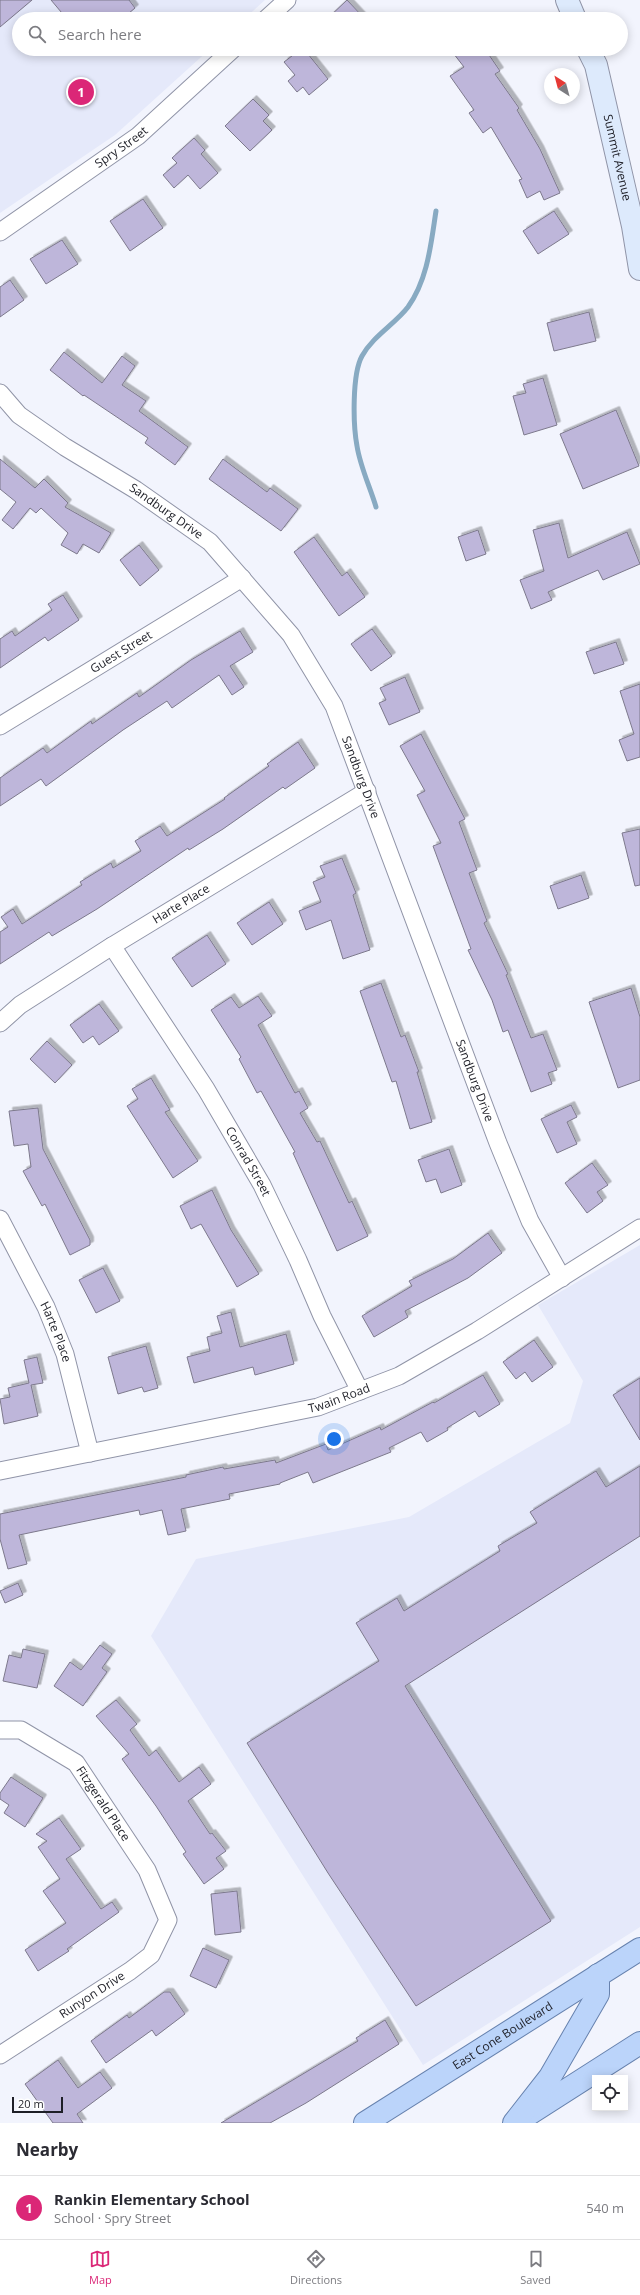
<!DOCTYPE html>
<html lang="en">
<head>
<meta charset="utf-8">
<style>
  :root { --surface:#fff; --page:#f2f2f3; --text:#2b2b33; --muted:#7c7c81; --line:#e1e1e2; --accent:#db2777 }
  body { margin:0; font-family:"Open Sans",sans-serif; background:var(--page); color:var(--text) }
  .controls { position:absolute; right:12px; bottom:12px; display:grid; overflow:hidden; border-radius:0px; box-shadow:0 2px 10px #0003 }
  .controls button { width:36px; height:36px; display:grid; place-items:center; padding:0; border:0; border-bottom:1px solid var(--line); background:var(--surface); color:var(--text); font:20px sans-serif }
  .compass { position:absolute; left:544px; top:68px; width:36px; height:36px; border-radius:50%; background:var(--surface); box-shadow:0 2px 10px #0003; rotate:324deg }
  .scale { position:absolute; left:12px; bottom:10px; width:51px; box-sizing:border-box; padding-left:4px; border:2px solid #1e1f27; border-top:0; font-size:11px; line-height:14px; white-space:nowrap; color:#1e1f27; -webkit-text-stroke:3px #fff; paint-order:stroke }
  .you { position:absolute; left:334px; top:1439px; width:14px; height:14px; margin:-10px; border:3px solid #fff; border-radius:50%; background:#1a73e8; box-shadow:0 0 0 6px #1a73e833 }
  .badge { display:grid; place-items:center; width:26px; height:26px; border-radius:50%; background:var(--accent); color:#fff; font-size:13px; font-weight:700 }
  .pin { position:absolute; translate:-50% -50%; border:2px solid #fff; box-shadow:0 1px 4px #0006 }
  .list { margin:0; padding:0; list-style:none }
  h2 { display:flex; justify-content:space-between; align-items:center; height:52px; margin:0; padding:0 16px; font-size:17px }
  h2 small { font-size:13px; font-weight:400; color:var(--muted) }
  .list li { display:grid; grid-template-columns:26px 1fr auto; gap:12px; align-items:center; box-sizing:border-box; height:64px; padding:0 16px; border-top:1px solid var(--line) }
  .list b { display:block; font-size:15px; white-space:nowrap }
  .list p { margin:0; font-size:13px; white-space:nowrap; color:var(--muted) }
  .list em { font-size:13px; font-style:normal; color:var(--muted) }
  .icon { flex:none; width:22px; height:22px; fill:none; stroke:currentColor; stroke-width:2; stroke-linecap:round; stroke-linejoin:round }
  .map { position:relative; flex:none; width:640px; height:2123px; overflow:hidden }
  .search { position:absolute; background:var(--surface); box-shadow:0 2px 10px #0003; left:12px; right:12px; top:12px; height:44px; display:flex; align-items:center; gap:10px; box-sizing:border-box; padding:0 14px; border-radius:22px; color:var(--muted); font-size:15px }
  .sheet { height:116px; background:var(--surface) }
  nav { display:flex; justify-content:space-around; align-items:center; box-sizing:border-box; height:56px; border-top:1px solid var(--line); background:var(--surface); font-size:11px; color:var(--muted) }
  nav a { display:grid; justify-items:center; gap:2px }
  nav .on { color:var(--accent) }
  .map>svg:first-child { display:block }
</style>
</head>
<body>
<div class="map">
<svg width="640" height="2123" viewBox="0 0 640 2123">
  <defs>
    <filter id="shadow"><feDropShadow dx="3.5" dy="-3.5" stdDeviation="0" flood-color="#0004"/></filter>
  </defs>
  <rect width="100%" height="100%" fill="#f2f4fd"/>
  <g fill="#e5e9fa">
    <path d="M0 0H265L244 19H19V49H210L115 135 0 213Z"/>
    <path d="M640 1245V1927L423 2065 151 1636 196 1559 409 1517 570 1423 583 1381 538 1305Z"/>
  </g>
  <g fill="none" stroke-linecap="round" stroke-linejoin="round">
    <path stroke="#88aac2" stroke-width="5" d="M376 507C370 487 360 466 357 446 353 425 352 374 362 356 373 336 395 324 408 307 428 279 431 243 436 211"/>
  </g>
  <g fill="#beb6da" stroke="#7d798c" filter="url(#shadow)">
    <path d="M0 0H32L0 27Z"/>
    <path d="M51 0H129L135 8 122 19H67Z"/>
    <path d="M347 0 365 19H327Z"/>
    <path d="M301 49H304L328 79 309 95 303 87 297 92 288 81 295 75 284 62Z"/>
    <path d="M450 49H485L500 71 495 74 519 108 517 110 540 149 560 193 544 200 540 191 527 198 519 180 522 179 491 127 483 133 469 113 474 110 450 76 464 67Z"/>
    <path d="M253 99 269 115 263 121 272 130 250 151 225 126Z"/>
    <path d="M194 138 205 150 201 154 218 173 200 189 188 175 174 188 163 175 177 163 172 158Z"/>
    <path d="M143 199 163 228 130 251 110 221Z"/>
    <path d="M554 211 569 234 538 254 523 231Z"/>
    <path d="M62 240 78 264 46 284 30 259Z"/>
    <path d="M10 280 24 300 0 317V287Z"/>
    <path d="M589 312 596 341 554 351 547 323Z"/>
    <path d="M64 352 102 383 122 356 135 366 122 385 146 401 139 411 188 447 175 465 145 443 148 438 84 395 83 396 50 370Z"/>
    <path d="M543 378 557 425 524 435 513 396 526 393 523 384Z"/>
    <path d="M616 410 639 466 583 489 560 434Z"/>
    <path d="M0 459 35 488 44 479 68 503 65 507 111 533 99 553 83 544 77 554 61 545 68 533 41 508 36 513 30 508 13 529 2 520 16 502 0 489Z"/>
    <path d="M223 459 267 492 270 488 298 509 281 531 209 479Z"/>
    <path d="M559 523 568 558 627 532 640 564 603 580 598 570 548 592 552 600 531 609 520 580 544 571 533 530Z"/>
    <path d="M478 530 486 554 466 561 458 537Z"/>
    <path d="M314 537 342 576 347 572 365 597 339 616 294 552Z"/>
    <path d="M139 545 159 570 140 586 120 560Z"/>
    <path d="M63 595 79 620 48 641 45 637 0 668V639L12 631 15 636 52 610 48 604Z"/>
    <path d="M372 629 392 656 371 671 351 644Z"/>
    <path d="M240 631 253 652 230 666 244 687 232 695 219 675 172 708 167 701 123 730 46 786 41 779 0 806V778L43 748 47 753 91 721 92 724 137 693 139 697 191 660Z"/>
    <path d="M616 642 624 664 594 674 586 652Z"/>
    <path d="M405 677 420 712 389 725 379 703 386 700 380 688Z"/>
    <path d="M640 684V757L627 761 619 740 634 734 620 691Z"/>
    <path d="M421 734 465 819 459 822 477 870 469 873 487 921 484 923 508 974 506 975 531 1038 543 1034 557 1070 548 1073 552 1084 531 1092 508 1030 503 1032 492 1000 468 950 471 949 433 846 441 843 417 795 425 791 400 746Z"/>
    <path d="M298 742 315 768 285 789 283 787 223 829 189 850 188 848 97 909 52 936 49 932 0 964V932L8 927 1 917 13 909 22 924 82 885 80 882 111 863 113 868 141 851 135 841 160 826 167 836 225 799 224 798 269 766 267 764Z"/>
    <path d="M640 829V885L635 886 622 833Z"/>
    <path d="M342 858 356 893 353 895 370 950 343 959 331 920 306 930 299 911 321 902 313 882 325 877 320 866Z"/>
    <path d="M581 875 589 898 558 909 550 886Z"/>
    <path d="M269 902 283 924 252 945 237 923Z"/>
    <path d="M207 935 226 964 192 987 172 958Z"/>
    <path d="M381 983 401 1037 405 1035 419 1072H417L432 1122 410 1129 396 1081 392 1082 360 991Z"/>
    <path d="M631 988 640 1017V1080L618 1088 589 1002Z"/>
    <path d="M258 996 272 1016 258 1025 295 1093 299 1091 308 1108 300 1113 317 1142 320 1141 349 1203 352 1201 368 1236 337 1251 293 1153 295 1152 261 1091 257 1093 239 1059 241 1057 211 1010 231 997 239 1008Z"/>
    <path d="M99 1004 119 1031 99 1045 93 1036 83 1043 70 1025Z"/>
    <path d="M47 1041 72 1065 55 1083 30 1059Z"/>
    <path d="M151 1078 170 1110 165 1112 198 1161 173 1178 127 1106 138 1099 132 1089Z"/>
    <path d="M571 1105 577 1117 567 1122 577 1144 557 1153 541 1119Z"/>
    <path d="M38 1108 43 1149 90 1240V1245L70 1255 45 1204 42 1206 23 1171 31 1167 28 1144 14 1146 9 1111Z"/>
    <path d="M449 1149 462 1185 441 1193 436 1179 426 1182 418 1160Z"/>
    <path d="M592 1163 608 1185 597 1192 603 1201 587 1213 565 1183Z"/>
    <path d="M212 1190 231 1230 259 1274 237 1287 201 1224 191 1229 180 1206Z"/>
    <path d="M488 1233 502 1253 468 1278 405 1311 408 1317 374 1337 362 1316 412 1286 409 1281 453 1259Z"/>
    <path d="M103 1268 120 1301 96 1313 79 1280Z"/>
    <path d="M231 1312 240 1347 286 1334 294 1364 255 1375 253 1367 194 1383 187 1357 210 1351 207 1337 222 1333 217 1316Z"/>
    <path d="M534 1340 553 1367 532 1382 525 1372 516 1379 503 1362Z"/>
    <path d="M146 1346 158 1388 144 1392 142 1387 118 1394 108 1357Z"/>
    <path d="M37 1357 43 1383 31 1385 38 1416 4 1424 0 1399 10 1397 8 1388 29 1383 24 1360Z"/>
    <path d="M483 1375 500 1404 479 1417 475 1411 447 1428 448 1430 427 1442 421 1432 389 1448 391 1452 313 1483 308 1472 280 1483V1484L229 1494 230 1499 181 1509 186 1531 168 1535 162 1510 140 1515 139 1510 19 1535 27 1564 8 1569 0 1539V1514L186 1477V1475L223 1467 224 1469 275 1460 276 1463 326 1444 328 1450 380 1427 381 1430 433 1402 434 1403Z"/>
    <path d="M640 1378V1440L613 1395Z"/>
    <path d="M640 1466V1536L405 1686 551 1921 416 2006 328 1873 247 1743 379 1661 356 1623 397 1598 404 1611 500 1551 498 1546 537 1523 530 1512 596 1471 606 1487Z"/>
    <path d="M18 1583 23 1595 5 1603 0 1591Z"/>
    <path d="M100 1645 112 1654 102 1668 107 1672 83 1706 54 1686 70 1662 81 1670Z"/>
    <path d="M23 1649 45 1654 37 1688 3 1681 9 1655 21 1658Z"/>
    <path d="M116 1700 137 1724 130 1730 149 1756 156 1750 179 1782 199 1767 211 1784 188 1801 210 1834 212 1833 226 1851 216 1858 224 1869 204 1884 183 1854 186 1852 156 1806 122 1759 129 1754 96 1716Z"/>
    <path d="M11 1777 43 1798 25 1827 4 1813 9 1805 0 1799V1793Z"/>
    <path d="M59 1818 81 1849 66 1859 101 1909 112 1902 119 1912 67 1949 69 1951 38 1971 25 1950 66 1923 43 1891 60 1879 38 1847 47 1841 36 1834Z"/>
    <path d="M237 1891 241 1932 215 1935 211 1894Z"/>
    <path d="M203 1948 229 1960 216 1988 190 1976Z"/>
    <path d="M164 1992H170L185 2014 156 2036 152 2030 106 2063 91 2041 127 2015 129 2018Z"/>
    <path d="M385 2020 399 2044 306 2103 270 2123H221L358 2041 356 2038Z"/>
    <path d="M58 2060 78 2088 100 2072 112 2088 77 2114 83 2123H53L25 2084Z"/>
  </g>
  <g fill="none" stroke-linecap="round" stroke-linejoin="round">
    <g stroke="#9094a7" stroke-width="19">
      <g id="minor">
        <path d="M266 19 287 0"/>
        <path id="s1" d="M0 232 138 136 233 49"/>
        <path id="s2" d="M0 393 19 415 65 447 136 490 210 542 291 635 334 706 498 1143 530 1221 562 1278"/>
        <path id="s3" d="M0 726 242 578"/>
        <path id="s4" d="M112 946 206 1089 262 1185 298 1260 322 1316 360 1391"/>
        <path id="s5" d="M0 1023 20 1005 112 946 367 791"/>
        <path id="s6" d="M0 1219 46 1307 65 1354 90 1453"/>
        <path id="s7" d="M0 1471 318 1407 399 1376 477 1331 640 1228"/>
        <path id="s8" d="M0 1730H21L76 1763 147 1870 168 1920 151 1955 130 1971 0 2055"/>
      </g>
    </g>
    <g stroke="#9094a7" stroke-width="24">
      <g id="secondary">
        <path d="M567 0 575 19"/>
        <path id="s9" d="M588 49 596 65 633 226 640 269"/>
      </g>
    </g>
    <g stroke="#6782ae" stroke-width="24">
      <g id="primary">
        <path d="M529 2114 640 2043"/>
        <path id="s10" d="M365 2123 640 1949"/>
        <path d="M514 2123 550 2077 598 1994V1975"/>
      </g>
    </g>
    <use href="#minor" stroke="#fff" stroke-width="17"/>
    <use href="#secondary" stroke="#ddeafc" stroke-width="22"/>
    <use href="#primary" stroke="#bbd4fa" stroke-width="22"/>
  </g>
  <g text-anchor="middle" stroke-width="3.5" stroke-linejoin="round" paint-order="stroke">
    <g font-size="12" fill="#1e1f27" stroke="#fff">
      <text dy="4" stroke="none"><textPath href="#s1" startOffset="148">Spry Street</textPath></text>
      <text dy="4" stroke="none"><textPath href="#s9" startOffset="113">Summit Avenue</textPath></text>
      <text dy="4" stroke="none"><textPath href="#s2" startOffset="205">Sandburg Drive</textPath></text>
      <text dy="4" stroke="none"><textPath href="#s3" startOffset="142">Guest Street</textPath></text>
      <text dy="4" stroke="none"><textPath href="#s2" startOffset="541">Sandburg Drive</textPath></text>
      <text dy="4" stroke="none"><textPath href="#s5" startOffset="217">Harte Place</textPath></text>
      <text dy="4" stroke="none"><textPath href="#s2" startOffset="865">Sandburg Drive</textPath></text>
      <text dy="4" stroke="none"><textPath href="#s4" startOffset="255">Conrad Street</textPath></text>
      <text dy="4" stroke="none"><textPath href="#s6" startOffset="126">Harte Place</textPath></text>
      <text dy="4" stroke="none"><textPath href="#s7" startOffset="347">Twain Road</textPath></text>
      <text dy="4" stroke="none"><textPath href="#s8" startOffset="134">Fitzgerald Place</textPath></text>
      <text transform="translate(92 1995) rotate(-33)" y="4">Runyon Drive</text>
      <text dy="4" stroke="none"><textPath href="#s10" startOffset="163">East Cone Boulevard</textPath></text>
    </g>
  </g>
</svg>
<div class="controls">
<button><svg class="icon" aria-label="locate" viewBox="0 0 24 24"><circle cx="12" cy="12" r="6"/><path d="M12 2v4M12 18v4M2 12h4M18 12h4"/></svg></button>
</div>
<svg class="compass" viewBox="-18 -18 36 36"><path d="M0-13l5 13h-10z" fill="#e53935"/><path d="M0 13l5-13h-10z" fill="#7c7c81"/></svg>
<div class="scale">20 m</div>
<div class="you"></div>
<div class="pin badge" style="left:81px;top:92px">1</div>
<div class="search"><svg class="icon" aria-label="search" viewBox="0 0 24 24"><circle cx="10" cy="10" r="6"/><path d="M15 15l6 6"/></svg>Search here</div>
</div>
<section class="sheet">
<h2>Nearby<small></small></h2>
<ul class="list">
<li><span class="badge">1</span><div><b>Rankin Elementary School</b><p>School · Spry Street</p></div><em>540 m</em></li>
</ul>
</section>
<nav>
<a class="on"><svg class="icon" aria-label="map" viewBox="0 0 24 24"><path d="M3 6l6-2 6 2 6-2v14l-6 2-6-2-6 2zM9 4v14M15 6v14"/></svg>Map</a>
<a><svg class="icon" aria-label="directions" viewBox="0 0 24 24"><path d="M12 3l9 9-9 9-9-9zM9 14v-3h6M13 9l2 2-2 2"/></svg>Directions</a>
<a><svg class="icon" aria-label="saved" viewBox="0 0 24 24"><path d="M7 4h10v16l-5-4-5 4z"/></svg>Saved</a>
</nav>
</body>
</html>
